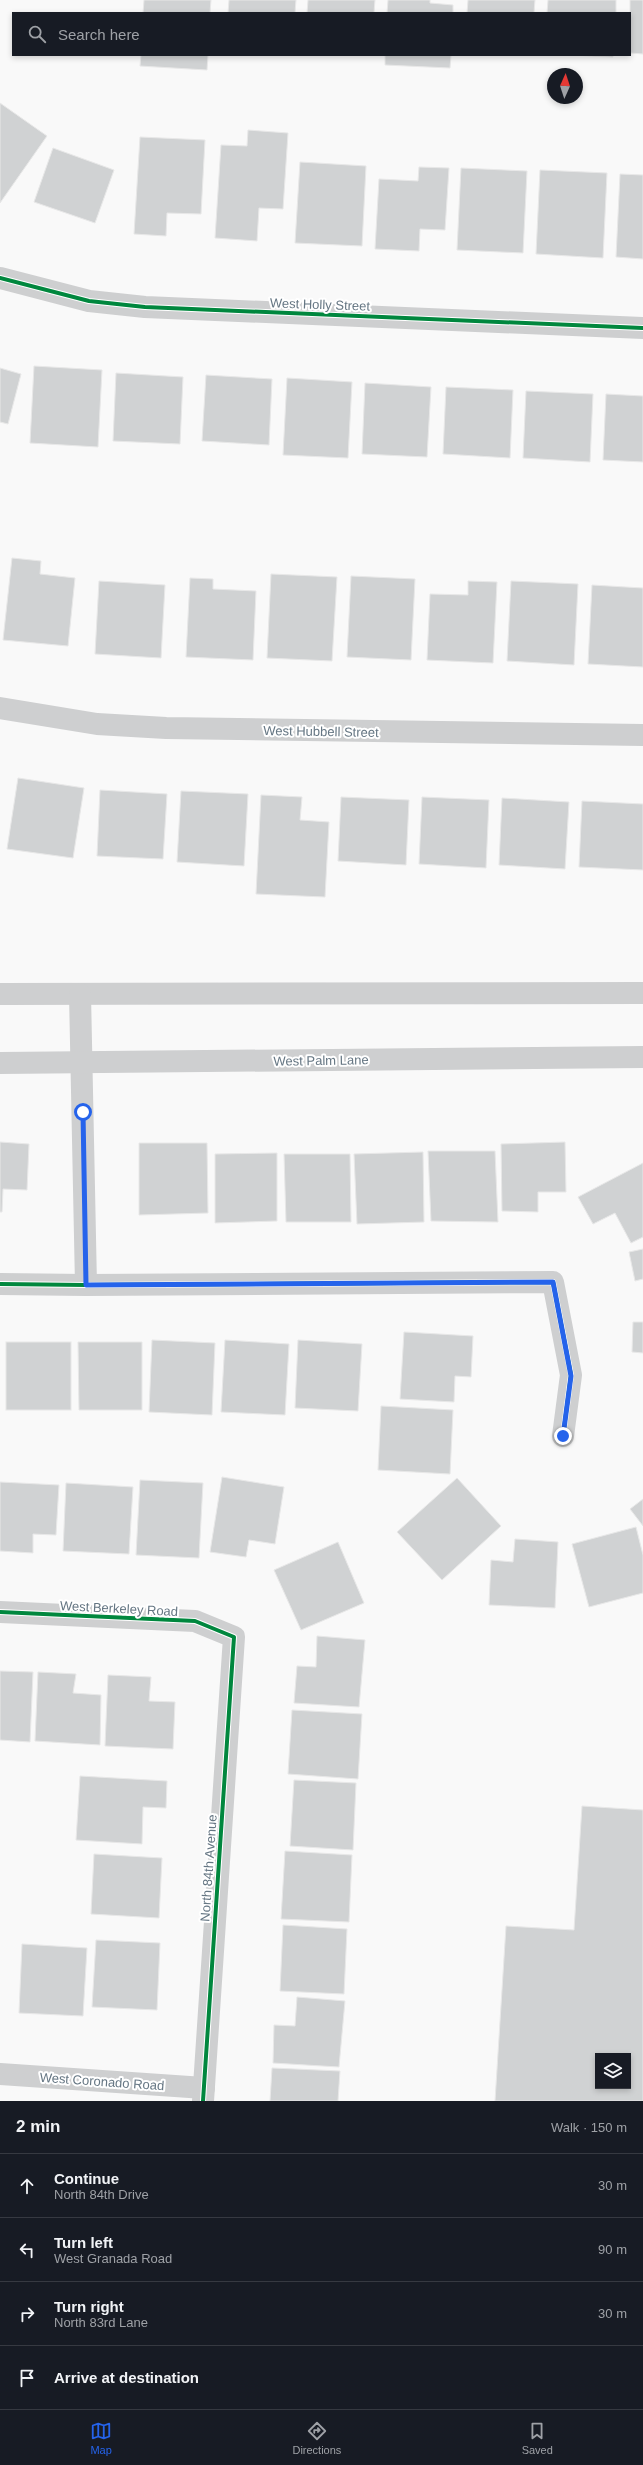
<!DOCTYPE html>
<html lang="en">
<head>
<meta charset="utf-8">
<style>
  :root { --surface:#171b24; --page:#242831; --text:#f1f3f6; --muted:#9ea1a6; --line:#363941; --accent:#2563eb }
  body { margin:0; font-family:Helvetica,sans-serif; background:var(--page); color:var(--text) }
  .controls { position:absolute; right:12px; bottom:12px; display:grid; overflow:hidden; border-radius:0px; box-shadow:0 2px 6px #0003 }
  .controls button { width:36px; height:36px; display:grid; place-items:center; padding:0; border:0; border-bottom:1px solid var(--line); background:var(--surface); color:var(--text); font:20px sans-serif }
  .compass { position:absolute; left:547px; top:68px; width:36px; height:36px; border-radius:50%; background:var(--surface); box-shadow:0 2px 6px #0003; rotate:3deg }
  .stop { position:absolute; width:12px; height:12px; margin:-9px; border:3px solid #2563eb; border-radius:50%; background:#fff }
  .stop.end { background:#2563eb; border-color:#fff; box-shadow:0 1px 4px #0008 }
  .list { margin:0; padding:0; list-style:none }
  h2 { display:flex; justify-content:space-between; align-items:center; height:52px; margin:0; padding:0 16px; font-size:17px }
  h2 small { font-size:13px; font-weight:400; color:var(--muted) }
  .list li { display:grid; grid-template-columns:26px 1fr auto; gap:12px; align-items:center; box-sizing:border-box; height:64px; padding:0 16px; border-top:1px solid var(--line) }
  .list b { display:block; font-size:15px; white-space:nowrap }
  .list p { margin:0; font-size:13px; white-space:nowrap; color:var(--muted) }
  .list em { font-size:13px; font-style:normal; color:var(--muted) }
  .icon { flex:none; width:22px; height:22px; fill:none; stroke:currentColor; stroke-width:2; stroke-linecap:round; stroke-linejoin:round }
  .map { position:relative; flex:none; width:643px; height:2101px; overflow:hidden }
  .search { position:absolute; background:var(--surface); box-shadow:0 2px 6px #0003; left:12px; right:12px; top:12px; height:44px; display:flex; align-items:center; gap:10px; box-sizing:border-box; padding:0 14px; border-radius:0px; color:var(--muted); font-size:15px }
  .sheet { height:308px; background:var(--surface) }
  nav { display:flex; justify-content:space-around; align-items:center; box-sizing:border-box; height:56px; border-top:1px solid var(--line); background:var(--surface); font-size:11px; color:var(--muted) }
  nav a { display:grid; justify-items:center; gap:2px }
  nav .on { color:var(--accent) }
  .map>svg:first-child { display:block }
</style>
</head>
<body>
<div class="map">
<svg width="643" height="2101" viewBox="0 0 643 2101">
  <rect width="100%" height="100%" fill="#f9f9f9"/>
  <g fill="#d0d2d3" stroke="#e8e8e8" fill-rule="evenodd">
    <path d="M144 0H211L210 13H143Z"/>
    <path d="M229 0H296L295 13H228Z"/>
    <path d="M308 0H375L374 13H307Z"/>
    <path d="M388 0H430V3L453 5V13H387Z"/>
    <path d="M468 0H535L534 13H467Z"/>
    <path d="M548 0H616V13H547Z"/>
    <path d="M630 0H643V54L630 53Z"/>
    <path d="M141 55H208L207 70 140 66Z"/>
    <path d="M385 55H451L450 68 385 65Z"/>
    <path d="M569 55H613V57Z"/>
    <path d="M0 103 47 136 0 203Z"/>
    <path d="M248 130 288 133 283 209 259 208 257 241 215 238 221 145 247 146Z"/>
    <path d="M140 137 205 140 201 214 167 213 166 236 134 234Z"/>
    <path d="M53 148 114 170 95 223 34 202Z"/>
    <path d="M300 162 366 166 362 246 295 243Z"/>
    <path d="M419 167 449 168 445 230 420 229 419 251 375 249 379 179 418 181Z"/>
    <path d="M461 168 527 171 523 253 457 250Z"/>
    <path d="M540 170 607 173 603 258 536 254Z"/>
    <path d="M620 174 643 175V259L616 257Z"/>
    <path d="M34 366 102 370 98 447 30 443Z"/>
    <path d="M0 368 21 374 8 424 0 422Z"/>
    <path d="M116 373 183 377 180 444 113 441Z"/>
    <path d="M206 375 272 379 269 445 202 441Z"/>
    <path d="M287 378 352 382 348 458 283 455Z"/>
    <path d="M365 383 431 387 427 457 362 454Z"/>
    <path d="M446 387 513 390 510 458 443 454Z"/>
    <path d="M526 391 593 394 590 462 523 458Z"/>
    <path d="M606 394 643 396V462L603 460Z"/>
    <path d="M12 558 41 561 40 574 75 578 68 646 3 640Z"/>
    <path d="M271 574 337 577 332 661 267 658Z"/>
    <path d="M351 576 415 579 411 660 347 657Z"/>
    <path d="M190 578 213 579V589L256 591 253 660 186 657Z"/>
    <path d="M99 581 165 585 161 658 95 654Z"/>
    <path d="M468 581 497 582 493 663 427 660 430 594 468 595Z"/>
    <path d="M511 581 578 584 574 665 507 661Z"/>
    <path d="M592 585 643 588V667L588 664Z"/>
    <path d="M18 778 84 788 73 858 7 849Z"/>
    <path d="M100 790 167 794 163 859 97 856Z"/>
    <path d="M181 791 248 794 244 866 177 862Z"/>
    <path d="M261 795 302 797 300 820 329 822 325 897 256 894Z"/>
    <path d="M341 797 409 800 406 865 338 861Z"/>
    <path d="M422 797 489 800 486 868 419 864Z"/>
    <path d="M502 798 569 802 565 869 499 865Z"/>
    <path d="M582 801 643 804V870L579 867Z"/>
    <path d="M0 1142 29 1144 27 1190 3 1189 2 1212H0Z"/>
    <path d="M565 1142 566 1192H538V1212L502 1211 501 1144Z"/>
    <path d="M139 1143H207L208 1213 139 1215Z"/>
    <path d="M428 1151H495L498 1222 431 1221Z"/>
    <path d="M423 1152 424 1222 357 1224 354 1154Z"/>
    <path d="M277 1153V1221L215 1223V1154Z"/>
    <path d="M284 1154H350L351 1222H286Z"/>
    <path d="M643 1163V1237L631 1243 615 1213 593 1224 578 1197Z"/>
    <path d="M643 1249V1279L635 1281 629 1252Z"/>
    <path d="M633 1322H643V1353L632 1352Z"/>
    <path d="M404 1332 473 1336 471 1377 455 1376 454 1402 400 1399Z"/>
    <path d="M152 1340 215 1343 212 1415 149 1412Z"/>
    <path d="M225 1340 289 1344 285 1415 221 1412Z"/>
    <path d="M298 1340 362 1344 358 1411 295 1408Z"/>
    <rect x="6" y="1342" width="65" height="68"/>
    <path d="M78 1342H142V1410H79Z"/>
    <path d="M381 1406 453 1410 450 1474 378 1470Z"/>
    <path d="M222 1477 284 1487 275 1544 249 1540 246 1557 210 1552Z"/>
    <path d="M457 1478 501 1526 442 1580 397 1532Z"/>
    <path d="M140 1480 203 1483 199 1558 136 1555Z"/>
    <path d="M0 1482 59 1485 56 1535 33 1534V1553L0 1551Z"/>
    <path d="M66 1483 133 1487 129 1554 63 1551Z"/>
    <path d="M643 1499V1526L630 1509Z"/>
    <path d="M636 1527 643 1555V1593L589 1607 572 1544Z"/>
    <path d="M515 1539 558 1542 555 1608 489 1605 491 1560 513 1562Z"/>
    <path d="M338 1542 364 1603 301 1630 274 1570Z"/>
    <path d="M317 1636 365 1640 359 1707 294 1703 297 1666 316 1667Z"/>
    <path d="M0 1671 33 1672 30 1742 0 1740Z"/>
    <path d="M38 1672 76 1674 73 1693 101 1695 100 1745 35 1741Z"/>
    <path d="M108 1675 151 1677 149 1701 175 1702 173 1749 105 1746Z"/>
    <path d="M292 1710 362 1714 358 1779 288 1774Z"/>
    <path d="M80 1776 167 1781 166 1808 143 1807 142 1844 76 1840Z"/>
    <path d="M294 1780 356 1783 353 1850 290 1846Z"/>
    <path d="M582 1806 643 1810V2101H495L506 1926 574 1930ZM598 2056H628V2086H598Z"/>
    <path d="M285 1851 352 1855 349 1922 281 1919Z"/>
    <path d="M94 1854 162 1858 159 1918 91 1914Z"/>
    <path d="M283 1925 347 1929 344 1994 280 1991Z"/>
    <path d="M96 1940 160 1943 157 2010 92 2007Z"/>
    <path d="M22 1944 87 1948 83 2016 19 2013Z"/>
    <path d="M297 1997 345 2001 339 2067 273 2063 274 2025 295 2026Z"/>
    <path d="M272 2068 340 2071 338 2101H270Z"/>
  </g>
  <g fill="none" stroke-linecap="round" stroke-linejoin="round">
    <g stroke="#cecfd0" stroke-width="22">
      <path d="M0 278 89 301 145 307 643 328"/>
      <path d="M0 708 97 724 166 728 643 735"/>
      <path d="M0 994 643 993"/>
      <path d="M80 994 86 1285"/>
      <path d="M0 1063 643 1057"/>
      <path d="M0 1284 86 1285 553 1282 571 1375 563 1436"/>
      <path d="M0 1612 195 1621 234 1637 203 2101"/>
      <path d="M0 2074 204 2088"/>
    </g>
    <g stroke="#fff" stroke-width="6">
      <g id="cycleway">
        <path d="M0 278 89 301 145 307 643 328"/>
        <path d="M0 1284 86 1285 553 1282 571 1375 563 1436"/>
        <path d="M0 1612 195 1621 234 1637 203 2101"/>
      </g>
    </g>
    <use href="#cycleway" stroke="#00873e" stroke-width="4"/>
  </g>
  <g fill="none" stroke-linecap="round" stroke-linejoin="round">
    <path stroke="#2563eb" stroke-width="5" d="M83 1112 86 1285 553 1282 571 1376 563 1436"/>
  </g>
  <g text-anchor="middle" stroke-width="4" stroke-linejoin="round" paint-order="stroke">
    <g font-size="13" fill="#657683" stroke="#fff">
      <text transform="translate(320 304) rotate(2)" y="5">West Holly Street</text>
      <text transform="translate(321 731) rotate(1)" y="5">West Hubbell Street</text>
      <text transform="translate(321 1060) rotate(-1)" y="5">West Palm Lane</text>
      <text transform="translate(119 1608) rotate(3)" y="5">West Berkeley Road</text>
      <text transform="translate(208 1868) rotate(-86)" y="5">North 84th Avenue</text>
      <text transform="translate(102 2081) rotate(4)" y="5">West Coronado Road</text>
    </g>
  </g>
</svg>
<div class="controls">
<button><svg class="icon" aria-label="layers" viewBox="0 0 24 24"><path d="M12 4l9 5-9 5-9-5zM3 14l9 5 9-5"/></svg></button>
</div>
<svg class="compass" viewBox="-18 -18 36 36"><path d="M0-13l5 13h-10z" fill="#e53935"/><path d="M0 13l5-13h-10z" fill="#9ea1a6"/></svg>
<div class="stop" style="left:83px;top:1112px"></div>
<div class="stop end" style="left:563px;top:1436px"></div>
<div class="search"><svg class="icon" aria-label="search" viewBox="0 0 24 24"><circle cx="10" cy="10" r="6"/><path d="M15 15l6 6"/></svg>Search here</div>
</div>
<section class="sheet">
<h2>2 min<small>Walk · 150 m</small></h2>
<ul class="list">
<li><svg class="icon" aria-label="ahead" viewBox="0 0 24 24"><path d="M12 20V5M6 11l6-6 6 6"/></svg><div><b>Continue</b><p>North 84th Drive</p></div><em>30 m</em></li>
<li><svg class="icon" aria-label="left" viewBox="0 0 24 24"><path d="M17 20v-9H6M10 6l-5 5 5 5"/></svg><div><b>Turn left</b><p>West Granada Road</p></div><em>90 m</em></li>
<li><svg class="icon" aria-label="right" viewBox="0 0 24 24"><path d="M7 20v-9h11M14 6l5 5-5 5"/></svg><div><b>Turn right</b><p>North 83rd Lane</p></div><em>30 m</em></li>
<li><svg class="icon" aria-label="arrive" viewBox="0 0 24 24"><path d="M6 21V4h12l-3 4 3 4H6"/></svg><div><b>Arrive at destination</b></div></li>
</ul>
</section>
<nav>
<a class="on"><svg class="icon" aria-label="map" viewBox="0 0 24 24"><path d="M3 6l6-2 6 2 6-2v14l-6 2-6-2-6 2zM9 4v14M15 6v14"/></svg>Map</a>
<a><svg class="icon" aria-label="directions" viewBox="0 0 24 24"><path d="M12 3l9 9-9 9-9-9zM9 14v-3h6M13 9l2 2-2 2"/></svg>Directions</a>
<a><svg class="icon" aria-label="saved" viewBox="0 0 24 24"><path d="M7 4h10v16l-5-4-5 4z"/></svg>Saved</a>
</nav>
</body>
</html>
